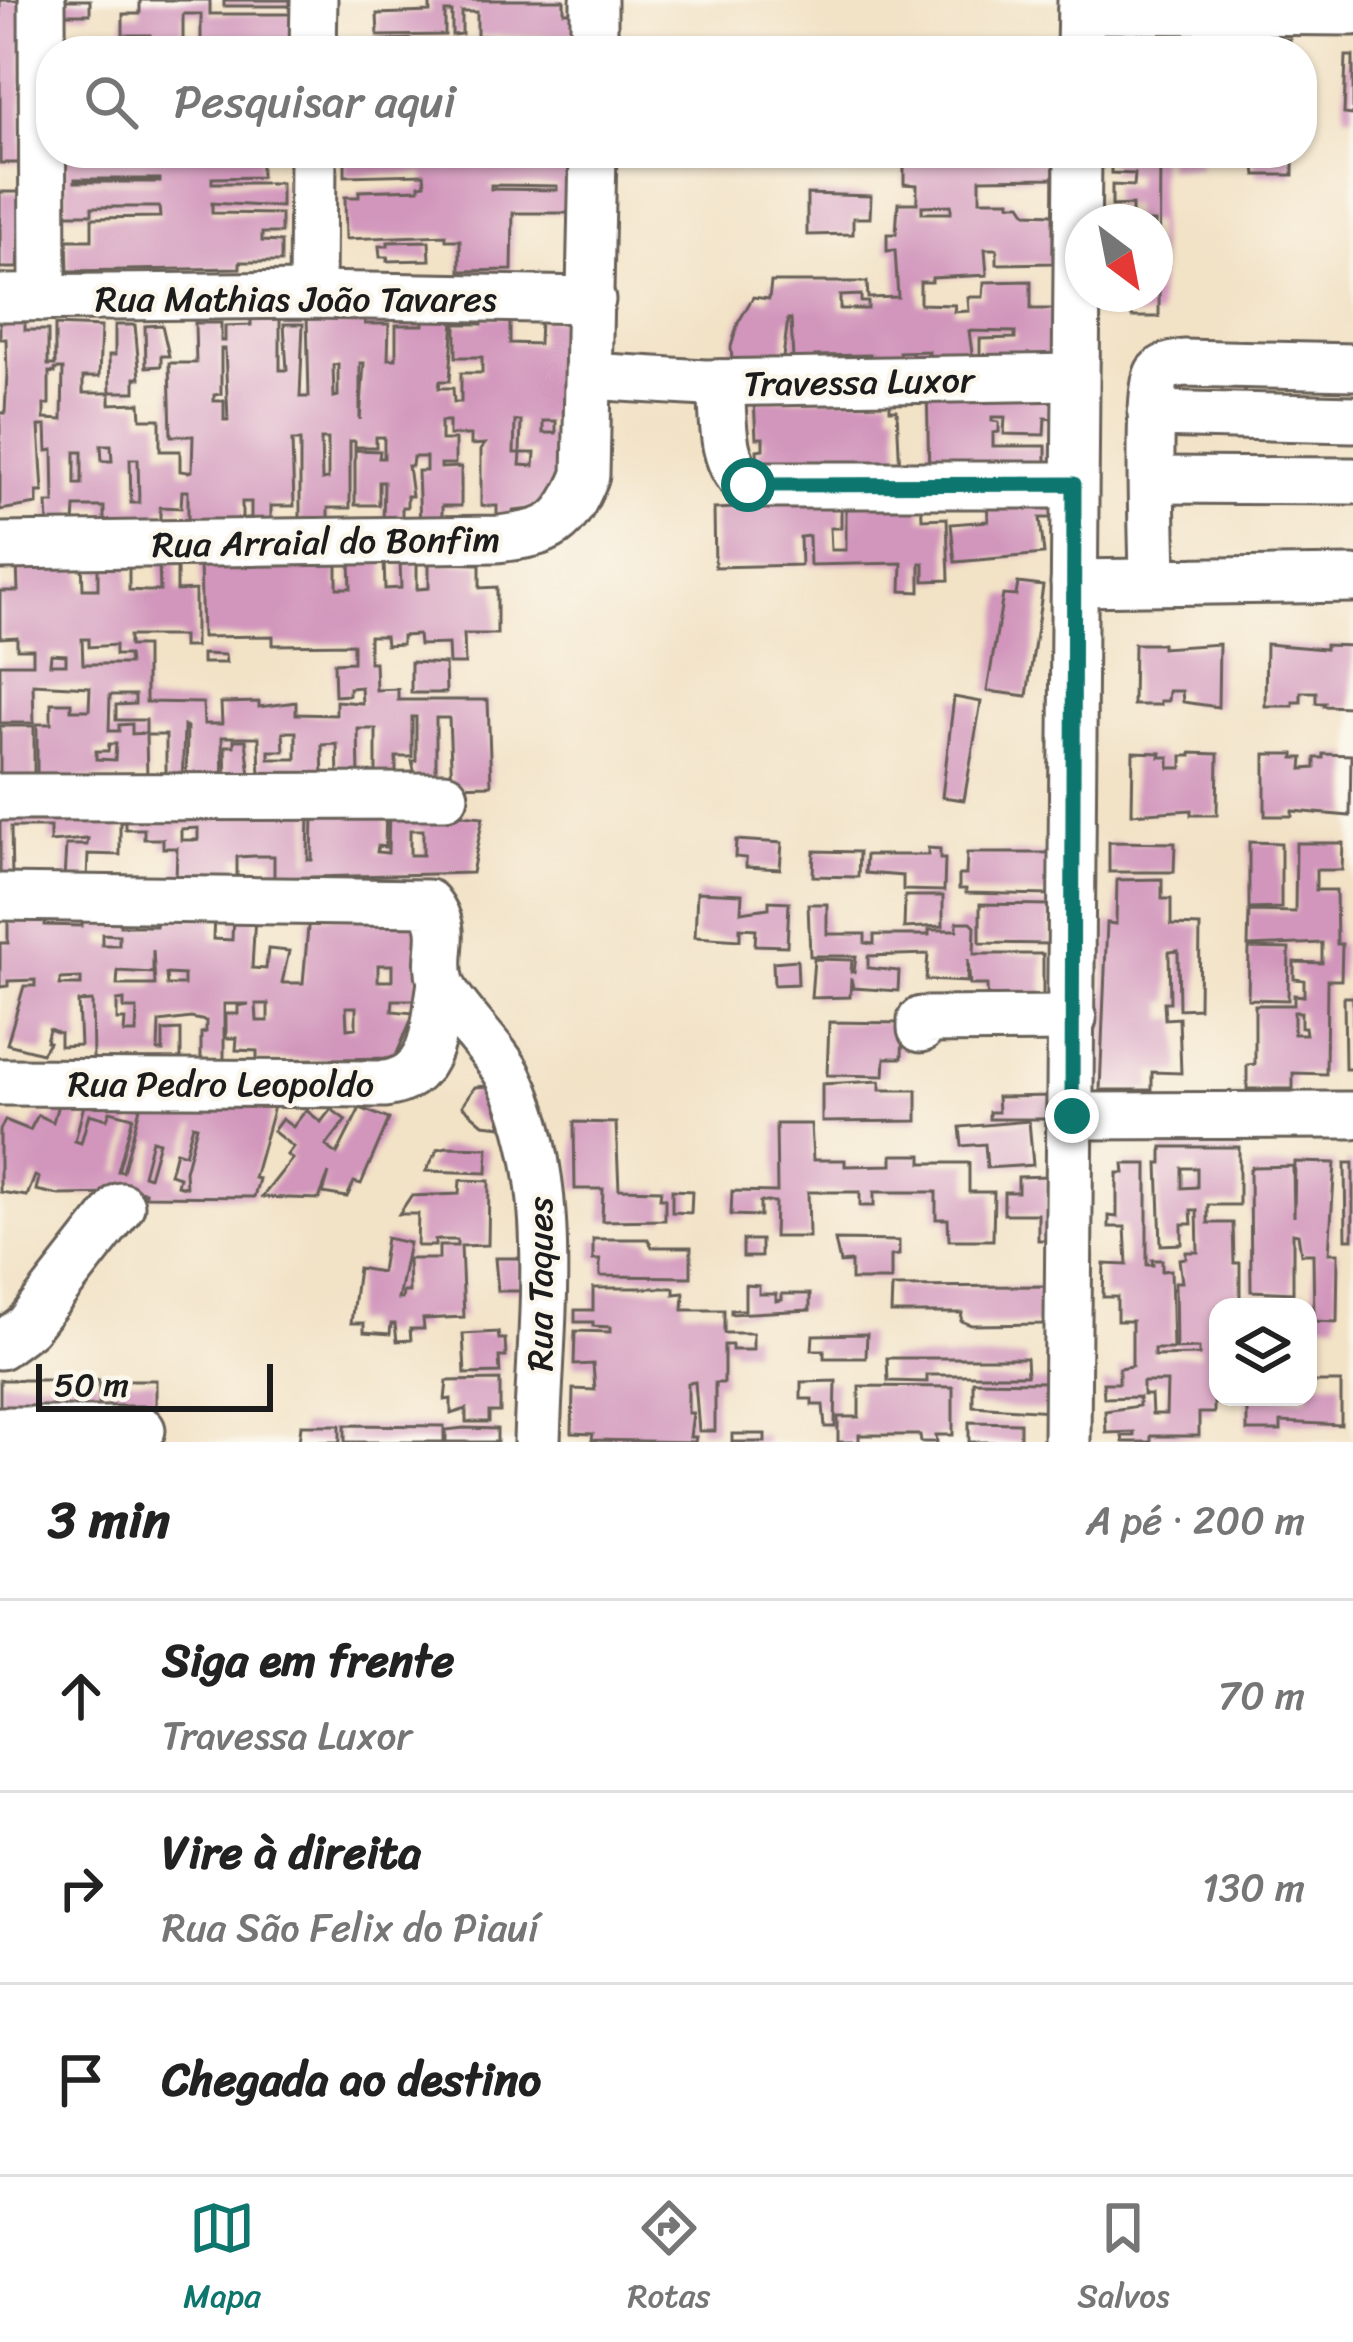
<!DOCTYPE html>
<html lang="pt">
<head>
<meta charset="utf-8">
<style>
  :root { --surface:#fff; --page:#f6f6f6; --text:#222; --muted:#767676; --line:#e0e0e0; --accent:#0f766e }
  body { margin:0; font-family:Sriracha,sans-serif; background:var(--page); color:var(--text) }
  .controls { position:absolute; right:36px; bottom:36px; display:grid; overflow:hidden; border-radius:24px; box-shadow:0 3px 9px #0004 }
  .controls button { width:108px; height:108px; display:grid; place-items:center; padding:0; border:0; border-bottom:3px solid var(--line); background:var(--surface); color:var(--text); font:60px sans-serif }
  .compass { position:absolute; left:1065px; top:204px; width:108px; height:108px; border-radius:50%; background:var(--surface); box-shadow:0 3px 9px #0004; rotate:148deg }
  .scale { position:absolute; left:36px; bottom:30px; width:237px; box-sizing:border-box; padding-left:12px; border:6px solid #1c1c1c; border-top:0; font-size:33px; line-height:42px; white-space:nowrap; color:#1c1c1c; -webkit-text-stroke:9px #fbf7ec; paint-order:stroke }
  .stop { position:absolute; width:36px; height:36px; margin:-27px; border:9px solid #0f766e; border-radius:50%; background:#fff }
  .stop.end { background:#0f766e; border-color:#fff; box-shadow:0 3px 12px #0008 }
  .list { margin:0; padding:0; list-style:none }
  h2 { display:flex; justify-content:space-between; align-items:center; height:156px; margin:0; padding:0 48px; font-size:51px }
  h2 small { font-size:39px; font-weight:400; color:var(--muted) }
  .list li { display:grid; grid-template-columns:78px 1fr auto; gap:36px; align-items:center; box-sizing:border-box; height:192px; padding:0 48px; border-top:3px solid var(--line) }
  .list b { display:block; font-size:45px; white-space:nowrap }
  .list p { margin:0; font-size:39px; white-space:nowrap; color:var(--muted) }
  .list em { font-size:39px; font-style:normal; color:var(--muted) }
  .icon { flex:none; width:66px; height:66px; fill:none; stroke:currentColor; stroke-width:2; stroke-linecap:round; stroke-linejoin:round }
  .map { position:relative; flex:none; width:1353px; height:1442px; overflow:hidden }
  .search { position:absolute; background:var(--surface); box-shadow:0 3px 9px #0004; left:36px; right:36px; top:36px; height:132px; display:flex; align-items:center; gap:30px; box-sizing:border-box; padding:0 42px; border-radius:48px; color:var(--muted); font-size:45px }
  .sheet { height:732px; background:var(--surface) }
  nav { display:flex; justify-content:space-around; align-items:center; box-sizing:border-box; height:168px; border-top:3px solid var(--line); background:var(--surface); font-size:33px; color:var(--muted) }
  nav a { display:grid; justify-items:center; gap:6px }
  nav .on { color:var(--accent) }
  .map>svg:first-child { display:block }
</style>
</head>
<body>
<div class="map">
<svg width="1353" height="1442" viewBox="0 0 1353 1442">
  <rect width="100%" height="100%" fill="#fbf7ec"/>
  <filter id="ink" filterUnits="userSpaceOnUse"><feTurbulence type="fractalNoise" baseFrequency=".00833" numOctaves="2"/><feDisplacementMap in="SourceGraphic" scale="24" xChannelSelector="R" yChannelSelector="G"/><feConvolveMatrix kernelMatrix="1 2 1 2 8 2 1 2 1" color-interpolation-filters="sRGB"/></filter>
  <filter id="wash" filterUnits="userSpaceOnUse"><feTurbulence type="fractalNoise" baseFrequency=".004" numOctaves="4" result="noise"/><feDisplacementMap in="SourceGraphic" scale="48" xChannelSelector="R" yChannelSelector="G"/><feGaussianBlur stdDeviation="2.7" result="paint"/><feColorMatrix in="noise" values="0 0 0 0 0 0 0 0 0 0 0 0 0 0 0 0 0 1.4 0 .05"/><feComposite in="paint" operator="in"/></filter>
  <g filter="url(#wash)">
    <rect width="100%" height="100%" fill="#f2e2c6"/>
    <g id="blocks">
      <g fill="#d296bc" fill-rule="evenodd">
        <path d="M0 0H23L22 163H0Z"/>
        <rect x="64" y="0" width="26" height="14"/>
        <path d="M140 0H210V14H294V51H280V47H271V51H201V14H183V51H150V35H123V14H140Z"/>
        <rect x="224" y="0" width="70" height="6"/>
        <path d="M430 0H564V12H580V36H477V12H462V34L452 35V12H445V35L378 36 377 14 430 12Z"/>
        <path d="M101 35V44H113V40L133 42 132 51H65L64 36Z"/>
        <path d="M411 39V51H368V41Z"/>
        <path d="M546 39V51H482V41Z"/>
        <path d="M1205 39V51H1169V40Z"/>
        <rect x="1249" y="39" width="41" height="12"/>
        <path d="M1161 40V51H1110L1124 41Z"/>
        <path d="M1346 56H1353V115L1344 114Z"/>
        <path d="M65 153H261V177L212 178V183H281V207L212 203V213L281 214V233H262V241L281 242V262H240V268L68 271 67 240H92V218L160 217 159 207H92V214H66ZM75 179H160V182H75Z"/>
        <path d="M345 153H503L504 162H543V158H563V153H579L575 213H513L512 270 460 271V240H446V235L346 239 345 197H359V191L419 189V185L425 184 424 174 345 176ZM491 185 557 186V190L491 189Z"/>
        <path d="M904 153H1053L1054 178 980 179V200H1010V204H1021L1027 213 1053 214V263L997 264V249H985L987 275 932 278V282H920V304L955 305 954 312 969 311 968 297H983L984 282 1031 281V309H1054L1056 358 980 368V339L1015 338V332L969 331 974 368 929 369V351L899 352 900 370 870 371V355L815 356 816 372 793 360 791 319H788L781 373 733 374 731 347 738 323 753 297 769 299 771 282H867L868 298 898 297 895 250 887 251V234H896L898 203H917V185L904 184ZM951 205V213H922V206ZM861 295V302H868V309H840V296Z"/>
        <path d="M1111 153H1160L1159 317H1132V294H1155V222H1132V205L1112 206V185L1134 186 1135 174 1111 173Z"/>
        <rect x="1166" y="153" width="34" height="15"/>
        <path d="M1253 153H1293V175H1256Z"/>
        <path d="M0 192H22L18 268H0Z"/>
        <path d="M807 194 871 196 870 218H853V234L807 235Z"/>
        <path d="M429 241 430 260 387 261 388 257H380L379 246H388V242Z"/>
        <path d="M365 314V324H389L388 359H396V325H423V315L454 316 450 381H440L439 388H453L454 402H461V373H482V357H456V324H482V317H510V343L539 344 540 319H569L574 486 560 506 513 511 512 522H497V506H481V449L485 444 471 445V435H449V421H441V440H455V464H441V468L461 467V506H442V523L420 524 418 471H426V457H413L412 466H408L412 496H407V507H402V524H383L384 482H379V505H355V450L380 451 379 458H384V437H376V447H355V441H350V508H328V524H300V441H292L294 506H271V525H251V502H242V525H188V491H182L181 508 160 507V525H104V507H75L74 525H48L47 503H54L53 450 47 451 46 426H39L43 492H37V504L0 510V413H5L7 374 6 339H0V317L25 316V330H48V365H55V325L101 327 99 377H83V393H110V404L140 403 141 419H160V451H180V471L188 472 192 471 193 436H171L169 363H196L195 323H221V341H225V326L251 325V315H280V370H287L284 324H303L300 397H309L307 315ZM221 349H225L228 420H224V401H214V395L221 394ZM360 363H364L360 420ZM338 364V396L334 397 333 365ZM55 369H63L62 420 44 419V405L49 404V372L55 373ZM515 421H521L520 453H535L534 466 520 465 521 453H514ZM543 421H556V433H543ZM321 439H328V479L322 480ZM101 445H111L112 461H102ZM75 452H82V484H75ZM130 459H138L139 503H131Z"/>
        <path d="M115 325H135L140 378H135V392H110L109 355H115Z"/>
        <path d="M162 325 169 356H161V366L146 367 145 326Z"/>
        <path d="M927 386 1052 388 1053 419 1045 418 1044 435 1004 434 1005 417H992V421L999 422V432L993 433V446H1046V462H1030V475L929 476Z"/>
        <path d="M890 396V410H897L900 473 759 476 757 450 763 449V438H756L754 399Z"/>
        <path d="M1054 492V518H1040L1044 554 955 562 951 524 988 521 987 493Z"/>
        <path d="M841 494V528H830L831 550H846V494H921L922 519 947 518 949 580 924 581V563H920V592L901 591 902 563 810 565 809 536 800 537 801 565 715 567 714 509 739 508V498Z"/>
        <path d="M337 560V588H351L350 560 384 561 385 589 401 588 400 562H417V589L429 588V563L480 564V588L497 587V634H464L465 664H449L448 644 419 645 418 635 402 636V644L386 645 385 636H369V662H375L376 690 398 689V700H488L491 785 452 786 449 718H436V780H416L412 761H416V717H412V757H396V779L376 780V729H358L359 777H338L337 744 322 745 323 781 260 786 259 737H222L223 786 186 783 187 727 184 726 182 787 166 786V735H146L147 777 37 781V724H51V703H71V710H89L90 687 33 684 34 723H0V664H33V649H17V637L0 638V591H18L17 562 82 561 83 589H98V561H129V590L146 591H160L159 561H177V591L195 590V647H183V636H129V646H146V702L203 703 204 724H222L221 703 259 702V707L296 702V714L336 715V701L362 703 361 687 349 688V695L335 696 334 663 353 662V644L273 645V636L202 637 200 561ZM82 639H89V647L115 645V655H128L129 664H83ZM51 654 66 655V664H50ZM110 695H135V704L116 705V720H146V733L132 734V724L119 725V731H109ZM283 732H296V759H269V751H284ZM109 744H116L115 760 96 759V751H108Z"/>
        <path d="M1018 583 1043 586 1027 696 987 691 1003 595 1016 596Z"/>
        <path d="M1134 644H1162V648L1219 644 1218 707 1183 702 1182 691H1169L1168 701H1160V705H1133Z"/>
        <path d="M1266 644 1325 649V645L1353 646 1351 707 1324 706 1325 703H1316V692H1301V702H1293V706H1265Z"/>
        <path d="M202 654 225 655 226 663H202Z"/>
        <path d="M411 662 445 664 446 693H411Z"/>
        <path d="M954 697 981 702 964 800 942 797Z"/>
        <rect x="0" y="726" width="34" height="61"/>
        <path d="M234 740H246L251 785 226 782 225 746H234Z"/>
        <path d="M1133 752 1161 753 1160 757H1169V768H1182V756H1191V753L1218 754 1217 815H1191V810L1132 814Z"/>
        <path d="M1265 754H1294V758H1303L1302 769 1315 768V758H1323V754L1351 755 1350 816 1292 811V816H1265Z"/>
        <path d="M0 808H386L385 847 378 846 377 852 388 853 389 808 483 817 472 873 274 878V856H255L237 857V879H176L177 848H163V839H144V829H125V821H120V855L88 854 87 881 64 880 66 845H87L88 839 50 842V827H11L12 880H0ZM309 814H313L312 860H308ZM198 828V840H181V829ZM410 830H423V855H410Z"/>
        <path d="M736 840 782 843 780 869 746 867V858L735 857Z"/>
        <path d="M1109 842 1175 843 1174 872H1109Z"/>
        <path d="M1249 842 1281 843V908L1249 909Z"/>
        <path d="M1296 843H1343L1342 870H1316V890H1336L1337 944H1342L1341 980H1327L1326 1074 1293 1073V1089H1247V1065L1255 1064V1005H1294V995L1304 996V980L1294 979V962L1322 963V943L1248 946 1249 911 1295 912ZM1294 1012H1301V1027H1305L1306 1034H1294Z"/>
        <path d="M928 848 940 849V859H945L944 891 903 890V876L865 873 866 855H928Z"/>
        <path d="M814 851 859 852 858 877 813 876Z"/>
        <path d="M967 853H1050V895L966 893V889H959V875H966Z"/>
        <path d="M1162 879V899H1171V925L1200 926 1199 1008 1179 1009 1178 951 1169 952 1170 1002H1164L1165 1019 1179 1018 1181 1073 1152 1072V1090H1100L1107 923 1116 924 1117 880Z"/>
        <path d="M697 892 742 894 741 912 769 908V901L789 902 787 946 755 945 756 929 740 928V940L695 937Z"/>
        <path d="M905 896H943V926L904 928Z"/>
        <path d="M808 904H827V934H865V943L874 944V935H929V930H957V922H971L975 926 974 954H1043V1010H988L987 985H970L968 959 967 982 926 980 928 954 868 956V968L899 971 898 991 853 988 851 978 850 997 811 998 814 959 852 960 851 972H854L856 956H810Z"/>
        <path d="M980 904 1050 905V944L980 943Z"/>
        <path d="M83 913H121L120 926H156L157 919 214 914 213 939 232 940 233 914 255 915 252 968 266 969 268 949 289 951 282 983H303L309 916 426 915 417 1000H393L392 1011 414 1013 395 1058 257 1060V1051L236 1050 237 1038H226V1014H238V1006L249 1004H224V1060L201 1059V1033L206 1032V1021L191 1018 159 1022 158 1051H163V1031L181 1030V1059H93L92 1001 78 1002 80 1045 60 1046V1033L49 1029 46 1041 49 1042 42 1053 7 1044 24 986H35V980L8 981V986L0 987V943H8V914H45V925L82 926ZM102 934 119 935V945H102ZM153 950 155 985H117L118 971 153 973ZM378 965H392V981H378ZM166 974 184 975V985H167ZM81 978V985H60V979ZM124 1000V1009H137L136 1033H124L125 1020H117V1001ZM256 1004H268V1021H257ZM346 1007H356V1028L347 1029Z"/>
        <path d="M1249 948 1289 949 1288 1000 1248 999Z"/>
        <path d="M797 960 798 984 774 985 773 962Z"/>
        <path d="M1344 997H1353V1069H1345Z"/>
        <path d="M829 1022 903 1023 902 1058H885L884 1076 827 1075Z"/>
        <path d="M880 1081V1090H917V1121L822 1122V1084Z"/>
        <path d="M489 1086 502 1126 483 1124 462 1106 475 1087Z"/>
        <path d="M1053 1096V1119H989V1112H998L997 1097Z"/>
        <path d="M142 1100 275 1103 254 1178 259 1179 254 1197 145 1196V1192L118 1190 117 1194 59 1195 36 1190 39 1178 35 1176 27 1196 0 1192V1130L5 1120 30 1130 38 1115 53 1122 59 1101H85L75 1141 81 1143 89 1114 107 1119 110 1111 133 1117 118 1171 123 1172ZM193 1125 197 1126 185 1171 186 1187 177 1185 179 1177 170 1174 176 1151 185 1154ZM152 1140 159 1142 149 1177 143 1175Z"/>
        <path d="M360 1108 389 1119 361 1184 354 1182 347 1197 323 1193 329 1173 319 1199 262 1197 292 1159 287 1155 293 1147 273 1131 282 1119 293 1127 306 1110 321 1122 331 1109 346 1120 326 1146 337 1154Z"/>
        <path d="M1029 1121 1033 1165 987 1168 985 1144 962 1146 960 1127Z"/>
        <path d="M574 1122 616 1123 619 1189 661 1190 660 1198H665V1220L602 1221 603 1189H575Z"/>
        <path d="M776 1124H811L813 1160H845V1166L892 1165V1155H922V1163H969V1192H994L993 1240H949L948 1219H936V1192H874V1206H860V1192H808L809 1237H774L775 1202H760V1216L731 1215 732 1191 777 1192Z"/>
        <path d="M447 1147 488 1148 487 1173 426 1171 438 1149Z"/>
        <path d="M1162 1147H1239V1205H1208V1223H1233L1234 1263H1240V1307H1218V1361L1214 1365H1218V1399H1214V1413H1199V1436H1151V1442H1123L1122 1436H1134V1432L1106 1433 1105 1411 1139 1406V1397L1104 1398 1103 1383H1119V1368L1132 1366V1321H1117V1297H1103L1104 1264 1127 1265 1125 1227H1109V1216L1117 1217V1173H1124L1123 1164H1147V1265H1153L1152 1260H1162V1271L1171 1270 1173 1349H1154V1356L1199 1355V1348L1176 1349 1175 1282H1182L1179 1259 1186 1258V1252H1198L1197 1210H1191L1192 1224H1182V1244L1161 1245 1158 1163H1162ZM1182 1168H1197V1187L1182 1188ZM1143 1382H1167L1166 1414H1152L1151 1395H1143Z"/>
        <path d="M1295 1162 1335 1163 1329 1253H1338L1337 1322 1314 1321 1313 1254H1301L1298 1234 1293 1233V1293L1251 1291 1250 1170 1252 1167 1293 1166 1294 1217Z"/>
        <path d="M1345 1163H1353V1239H1346Z"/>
        <path d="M1047 1176V1240H1038V1214H1004V1192H1018V1177Z"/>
        <path d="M460 1180 489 1181 488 1245 461 1246 464 1317 423 1319 424 1329H410L411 1340 397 1341 395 1324H391L390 1334 364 1332V1323H351L358 1268 381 1272 386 1238 409 1243 398 1299H402L403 1292H409L408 1259H439V1246H457V1240H435V1246H417L418 1214H399L411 1196 459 1194Z"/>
        <path d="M672 1190 692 1191 691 1213 672 1212Z"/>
        <path d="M593 1239H648L652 1247H691V1277L600 1276V1260H593Z"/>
        <rect x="743" y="1240" width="18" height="17"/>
        <path d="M835 1240 899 1241V1255L891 1256V1280H851V1262L840 1263Z"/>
        <path d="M495 1258H520L521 1291H498Z"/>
        <path d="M745 1285 759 1286V1294H776V1301L782 1300V1294H810V1310L731 1314V1310H745Z"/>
        <path d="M1047 1286 1046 1324 971 1325 961 1321 962 1313H891L892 1287Z"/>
        <path d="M593 1288H674V1294L684 1293 683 1310H724V1333H753V1350H732V1345H724V1383H715V1431H699L695 1382 688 1383V1413H693L690 1437H696L695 1442 592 1440 593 1434 572 1433 573 1389 595 1390 593 1364 574 1365 575 1331 610 1332V1327L593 1326V1322H575V1310H593Z"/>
        <path d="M498 1332 499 1339H505L506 1357H499L500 1373 465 1374 463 1334Z"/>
        <path d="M867 1334 866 1358H824V1350H812L813 1335Z"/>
        <path d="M887 1358H1026L1027 1375H927V1382L888 1381Z"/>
        <path d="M0 1380H99V1410L0 1411Z"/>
        <path d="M109 1380H156V1410L109 1411Z"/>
        <path d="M500 1380V1412H489V1422H466V1409L451 1414V1399L445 1400 447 1381Z"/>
        <path d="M836 1381 835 1427H825L823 1405H812V1399H801V1382Z"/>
        <path d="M973 1381 1051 1382V1411L973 1406Z"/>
        <path d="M1308 1382H1341V1425L1281 1422V1431H1247V1397H1308Z"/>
        <path d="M859 1386 953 1387V1435H936L937 1442H921L920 1435H859V1442H838V1417H859Z"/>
        <path d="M969 1422 1020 1423V1442H969Z"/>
        <path d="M301 1425H340V1442H299Z"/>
        <path d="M345 1425 444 1426V1442H345Z"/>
        <path d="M464 1428 497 1429V1442H446V1430Z"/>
        <rect x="732" y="1434" width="33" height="8"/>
      </g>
    </g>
  </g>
  <g filter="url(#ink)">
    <use href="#blocks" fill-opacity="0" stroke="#676158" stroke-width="3"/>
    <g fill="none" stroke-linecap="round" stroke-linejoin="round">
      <g stroke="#676158" stroke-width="51">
        <g id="minor">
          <path d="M42 0 43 298"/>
          <path d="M1081 10 1353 12"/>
          <path d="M313 51 314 0"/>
          <path d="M594 51V0"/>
          <path d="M1080 51 1081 0"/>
          <path d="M312 295 313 153"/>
          <path d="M0 298 312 295 592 300"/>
          <path d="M589 376 705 383 1073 377"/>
          <path d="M721 383C724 416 719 463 748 485H1074"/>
          <path d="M1151 414 1353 419"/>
          <path d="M1154 480 1353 481"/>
          <path d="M0 546 498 539C552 533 565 526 586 475L593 153"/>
          <path d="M1153 581C1153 549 1146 389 1158 373 1165 365 1175 365 1184 363L1353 367"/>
          <path d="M1074 583 1353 579"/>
          <path d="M0 797 445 796"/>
          <path d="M0 897 428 903C452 933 432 951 441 982 447 1005 498 1051 510 1079 561 1184 540 1327 537 1442"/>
          <path d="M921 1029V1020L1073 1019"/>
          <path d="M0 1082 385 1084C437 1076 433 1026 441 983"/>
          <path d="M1072 1116 1353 1115"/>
          <path d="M0 1346 27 1326 121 1206"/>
          <path d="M0 1430H142"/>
          <path d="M1067 1442 1078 153"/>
        </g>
      </g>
      <use href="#minor" stroke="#fff" stroke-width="45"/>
    </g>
  </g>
  <g fill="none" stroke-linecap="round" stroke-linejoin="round" filter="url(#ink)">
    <path stroke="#0f766e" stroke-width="15" d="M748 485 1074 484 1072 1116"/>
  </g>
  <g text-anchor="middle" stroke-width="9" stroke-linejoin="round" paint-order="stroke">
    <g font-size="36" fill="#1c1c1c" stroke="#fbf7ec">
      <text x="296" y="311">Rua Mathias João Tavares</text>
      <text transform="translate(859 381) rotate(-1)" y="13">Travessa Luxor</text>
      <text transform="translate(326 541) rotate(-1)" y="13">Rua Arraial do Bonfim</text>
      <text x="221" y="1096">Rua Pedro Leopoldo</text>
      <text transform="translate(539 1284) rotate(-90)" y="13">Rua Taques</text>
    </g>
  </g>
</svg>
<div class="controls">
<button><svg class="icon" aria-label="layers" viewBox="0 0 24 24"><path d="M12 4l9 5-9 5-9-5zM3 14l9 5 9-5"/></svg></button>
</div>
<svg class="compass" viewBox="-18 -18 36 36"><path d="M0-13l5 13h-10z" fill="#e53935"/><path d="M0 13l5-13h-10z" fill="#767676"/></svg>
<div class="scale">50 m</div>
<div class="stop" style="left:748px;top:485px"></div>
<div class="stop end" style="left:1072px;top:1116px"></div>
<div class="search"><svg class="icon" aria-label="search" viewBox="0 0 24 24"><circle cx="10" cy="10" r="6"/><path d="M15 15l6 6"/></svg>Pesquisar aqui</div>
</div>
<section class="sheet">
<h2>3 min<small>A pé · 200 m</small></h2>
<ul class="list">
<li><svg class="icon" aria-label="ahead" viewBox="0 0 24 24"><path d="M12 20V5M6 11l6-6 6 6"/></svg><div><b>Siga em frente</b><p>Travessa Luxor</p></div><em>70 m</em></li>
<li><svg class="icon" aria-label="right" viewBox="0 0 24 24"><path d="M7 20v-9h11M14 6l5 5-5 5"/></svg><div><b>Vire à direita</b><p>Rua São Felix do Piauí</p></div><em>130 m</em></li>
<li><svg class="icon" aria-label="arrive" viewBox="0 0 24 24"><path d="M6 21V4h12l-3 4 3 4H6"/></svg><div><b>Chegada ao destino</b></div></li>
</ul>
</section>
<nav>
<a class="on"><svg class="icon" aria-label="map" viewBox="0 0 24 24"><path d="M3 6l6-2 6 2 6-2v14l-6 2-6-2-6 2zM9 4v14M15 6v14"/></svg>Mapa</a>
<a><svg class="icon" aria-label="directions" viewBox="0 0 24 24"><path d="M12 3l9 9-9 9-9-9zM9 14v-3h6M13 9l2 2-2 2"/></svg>Rotas</a>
<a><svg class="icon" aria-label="saved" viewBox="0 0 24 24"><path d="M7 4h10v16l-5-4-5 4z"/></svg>Salvos</a>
</nav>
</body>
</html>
